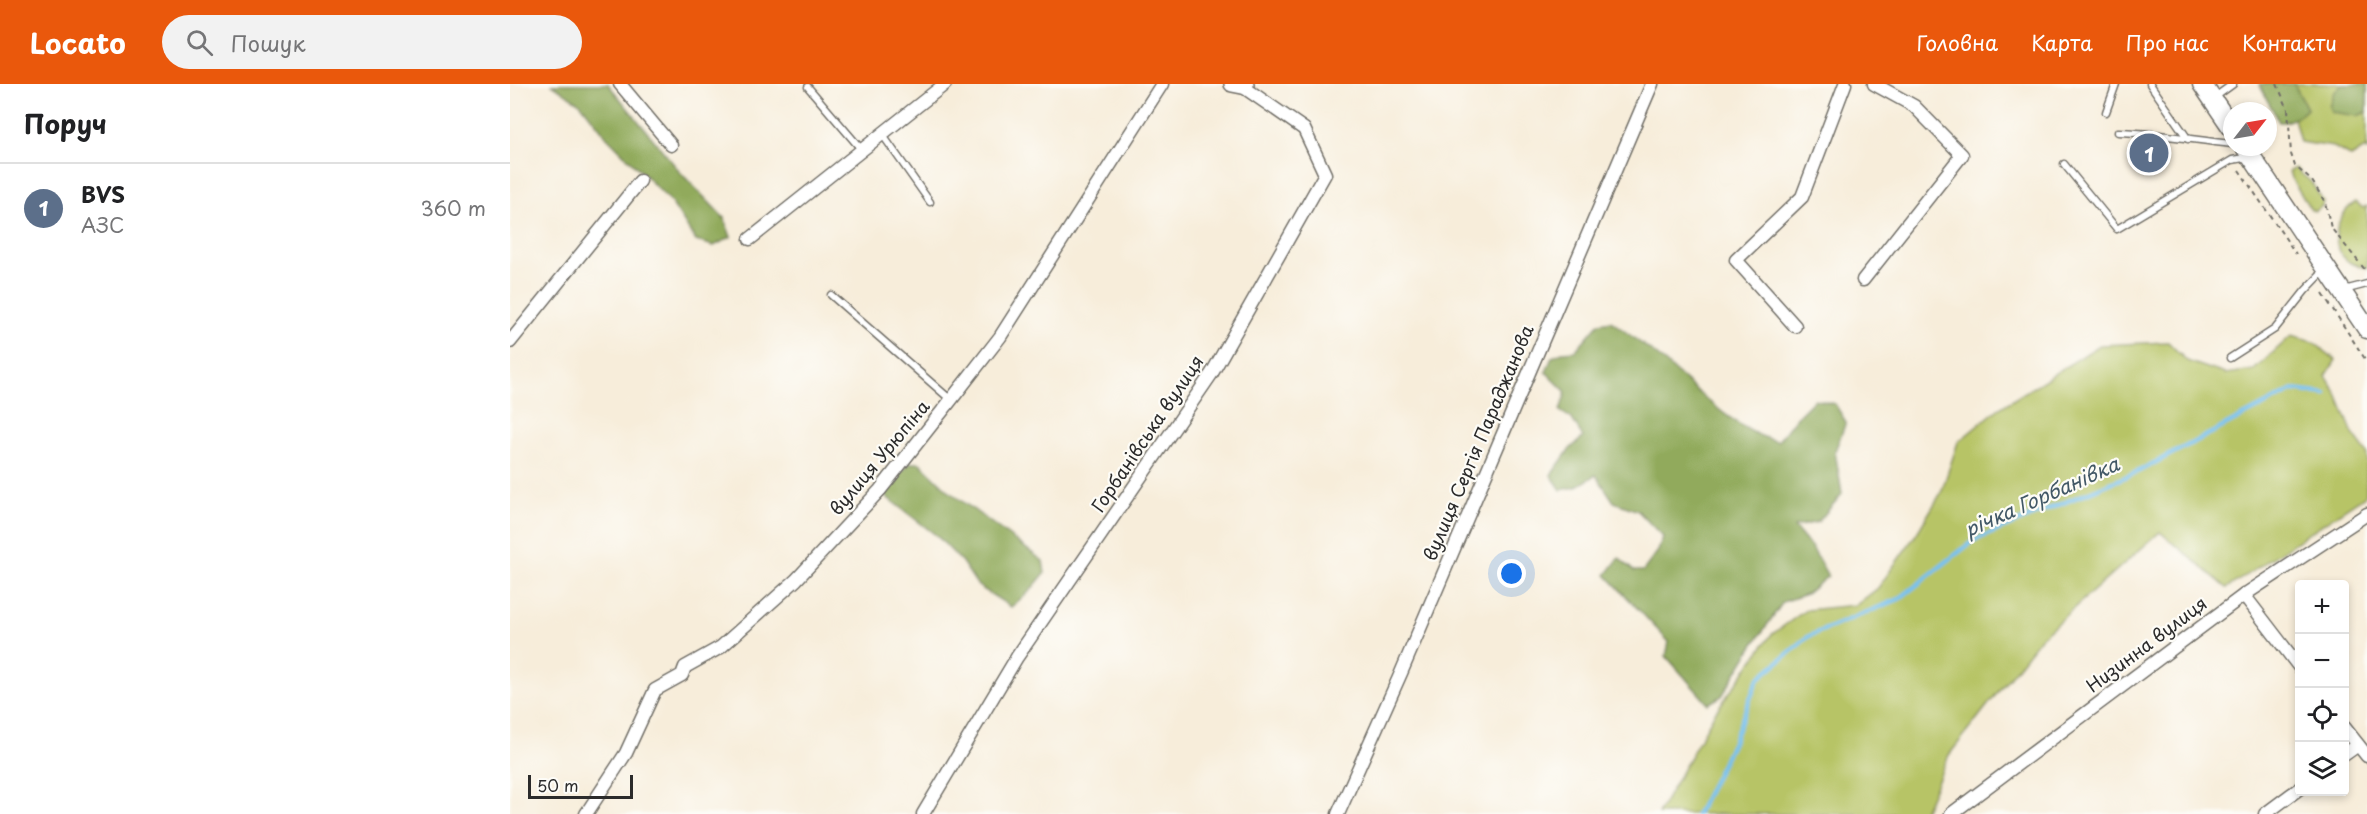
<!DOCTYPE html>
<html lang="uk">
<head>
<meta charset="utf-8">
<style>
  :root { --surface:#fff; --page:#f2f2f2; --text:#202124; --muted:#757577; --line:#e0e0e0; --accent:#ea580c }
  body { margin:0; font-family:"Playpen Sans",sans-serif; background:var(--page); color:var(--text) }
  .controls { position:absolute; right:18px; bottom:18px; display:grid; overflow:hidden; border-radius:6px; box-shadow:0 3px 9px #0003 }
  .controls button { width:54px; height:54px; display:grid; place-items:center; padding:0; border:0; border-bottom:2px solid var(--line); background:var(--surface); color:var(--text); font:30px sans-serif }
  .compass { position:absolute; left:1713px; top:18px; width:54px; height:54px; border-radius:50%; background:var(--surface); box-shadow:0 3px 9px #0003; rotate:59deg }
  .scale { position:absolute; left:18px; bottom:15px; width:105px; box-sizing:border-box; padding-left:6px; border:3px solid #2b2b2b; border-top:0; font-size:16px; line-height:21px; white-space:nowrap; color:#2b2b2b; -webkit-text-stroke:4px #fdfcf7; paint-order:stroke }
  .you { position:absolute; left:1002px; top:490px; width:21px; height:21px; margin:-15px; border:4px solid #fff; border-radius:50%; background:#1a73e8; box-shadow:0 0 0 9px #1a73e833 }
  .badge { display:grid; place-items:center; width:39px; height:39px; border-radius:50%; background:var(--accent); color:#fff; font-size:20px; font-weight:700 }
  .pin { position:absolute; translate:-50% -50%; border:3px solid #fff; box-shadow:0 2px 6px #0006 }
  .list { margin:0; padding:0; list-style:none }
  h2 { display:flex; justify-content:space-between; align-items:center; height:78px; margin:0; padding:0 24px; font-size:26px }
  h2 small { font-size:20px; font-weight:400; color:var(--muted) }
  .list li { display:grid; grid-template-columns:39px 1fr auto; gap:18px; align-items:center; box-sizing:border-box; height:90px; padding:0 24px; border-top:2px solid var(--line) }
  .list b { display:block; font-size:22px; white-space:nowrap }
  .list p { margin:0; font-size:20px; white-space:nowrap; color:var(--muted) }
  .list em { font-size:20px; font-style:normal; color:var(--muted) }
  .icon { flex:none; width:33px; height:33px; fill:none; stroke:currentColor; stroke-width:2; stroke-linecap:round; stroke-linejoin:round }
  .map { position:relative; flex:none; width:1857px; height:730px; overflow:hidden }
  header { display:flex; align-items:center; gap:36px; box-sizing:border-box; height:84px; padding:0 30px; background:var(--accent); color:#fff }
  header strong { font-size:28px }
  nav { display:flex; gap:33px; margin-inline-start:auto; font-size:21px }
  .search { width:420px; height:54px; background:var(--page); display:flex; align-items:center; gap:15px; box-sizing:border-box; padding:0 21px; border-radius:33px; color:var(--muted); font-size:22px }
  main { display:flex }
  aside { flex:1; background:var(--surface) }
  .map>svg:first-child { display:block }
</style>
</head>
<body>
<header>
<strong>Locato</strong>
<div class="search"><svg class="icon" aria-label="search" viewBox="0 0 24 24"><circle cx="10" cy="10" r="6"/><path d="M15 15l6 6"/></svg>Пошук</div>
<nav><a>Головна</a><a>Карта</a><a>Про нас</a><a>Контакти</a></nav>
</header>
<main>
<aside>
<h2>Поруч<small></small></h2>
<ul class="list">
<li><span class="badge" style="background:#5c6f8a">1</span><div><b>BVS</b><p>АЗС</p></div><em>360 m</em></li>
</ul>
</aside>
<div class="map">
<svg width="1857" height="730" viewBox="0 0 1857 730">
  <rect width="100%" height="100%" fill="#fdfcf7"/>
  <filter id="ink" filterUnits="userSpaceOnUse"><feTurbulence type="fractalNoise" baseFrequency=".0167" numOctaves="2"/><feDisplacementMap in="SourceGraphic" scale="12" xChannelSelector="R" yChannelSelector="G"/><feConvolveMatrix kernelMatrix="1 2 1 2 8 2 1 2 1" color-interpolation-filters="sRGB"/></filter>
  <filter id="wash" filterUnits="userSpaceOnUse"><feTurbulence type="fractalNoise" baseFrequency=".008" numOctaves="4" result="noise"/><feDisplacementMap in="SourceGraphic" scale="24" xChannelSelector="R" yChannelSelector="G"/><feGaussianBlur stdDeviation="1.35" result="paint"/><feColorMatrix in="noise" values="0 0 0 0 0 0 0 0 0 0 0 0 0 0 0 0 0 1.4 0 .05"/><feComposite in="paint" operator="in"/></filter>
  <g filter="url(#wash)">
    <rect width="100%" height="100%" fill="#f7edda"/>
    <g fill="#b7c466" stroke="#717848" stroke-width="1.5">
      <path d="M1784 0H1857V67L1855 64 1841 73 1824 63 1790 58 1784 34 1797 25Z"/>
      <path d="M1785 84 1801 98 1813 117 1812 122 1806 127 1801 126 1781 94 1779 87Z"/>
      <path d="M1846 118 1853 124 1857 122V184C1852 182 1844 181 1839 178 1817 162 1826 130 1846 118Z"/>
      <path d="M1781 252 1803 258 1826 276 1816 292 1827 310 1843 350 1857 369 1856 411 1717 504 1650 448 1530 554 1439 671 1413 730H1148L1204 630 1261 551 1296 526 1346 521 1368 504 1407 449 1431 409 1448 358 1488 325 1590 261 1658 258 1677 277 1715 290 1744 286Z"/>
    </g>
    <g fill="#91aa5b" stroke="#5e6a43" stroke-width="1.5">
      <path d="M42 0H98L171 89 214 134 221 153 204 162 186 157 161 118 96 52 71 20Z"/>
      <path d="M1749 0H1784L1797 25C1791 32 1778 39 1769 38Z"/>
      <path d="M1832 0H1857V28L1847 32 1822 28 1819 23 1823 10Z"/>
      <path d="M1101 237C1116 248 1131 259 1145 270 1177 296 1228 351 1268 357L1285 335 1305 315 1325 320 1336 338 1325 367 1332 410 1308 438 1284 443 1302 464 1318 492 1296 510 1273 518 1242 563 1212 612 1198 620 1156 572 1159 558 1096 491 1109 474 1124 487H1133L1148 467 1153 453 1128 427 1104 418 1086 391 1066 403 1051 406 1041 391 1059 366 1073 353 1062 335 1050 327 1056 308 1036 288 1042 273 1052 268 1065 267 1089 239Z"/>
      <path d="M400 379H410L441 409 533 477 535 489 520 507 501 523 468 502 452 478 427 452 374 411 382 398Z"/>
    </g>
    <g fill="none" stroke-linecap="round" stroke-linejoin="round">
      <path stroke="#77c1f0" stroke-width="4.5" d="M1187 730 1222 660 1248 595 1299 552 1389 515 1463 457 1629 387 1783 306 1816 310"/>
    </g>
  </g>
  <g filter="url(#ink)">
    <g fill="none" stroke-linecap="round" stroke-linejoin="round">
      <g stroke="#726f68" stroke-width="9">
        <g id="service">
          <path d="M1640 0 1678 55"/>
          <path d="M298 3 351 65"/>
          <path d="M1705 13 1723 0"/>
          <path d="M1596 28 1606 0"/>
          <path d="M1608 48C1647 49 1683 56 1722 60"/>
          <path d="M372 50 420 118"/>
          <path d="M1554 80 1607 145 1722 76 1740 73"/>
          <path d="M1834 206 1857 200"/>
          <path d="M321 211 441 316"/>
          <path d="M1720 274 1765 245 1795 207 1816 185"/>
        </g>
      </g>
      <g stroke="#726f68" stroke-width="15">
        <g id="minor">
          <path d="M110 0 161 61"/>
          <path d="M240 155 435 0"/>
          <path d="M1353 196 1452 71 1404 22 1364 0"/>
          <path d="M1285 242 1226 176 1292 113 1335 0"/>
          <path d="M0 258 130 97"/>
          <path d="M1734 511 1790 584"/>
          <path d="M1834 643 1857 672"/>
          <path d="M1834 671 1848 661"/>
          <path d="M76 730 116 669 145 606 172 591 175 583 211 563 286 496 370 406 441 316 490 253 652 0"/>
          <path d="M413 730 507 573 702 289 815 90 794 45 732 2"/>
          <path d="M828 730 891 589 1142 0"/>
          <path d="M1441 730 1734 511 1857 430"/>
          <path d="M1755 730 1790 704"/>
        </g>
      </g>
      <g stroke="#726f68" stroke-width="18">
        <path id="tertiary" d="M722 0 732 2 736 0"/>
      </g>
      <g stroke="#726f68" stroke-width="21">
        <g id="primary">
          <path d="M1692 0 1722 44"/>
          <path d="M1735 63 1857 245"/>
        </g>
      </g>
      <g stroke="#726f68" stroke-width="2" stroke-dasharray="4.5 4.5" stroke-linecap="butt">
        <path d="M1767 0 1778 25 1781 70 1785 82 1802 97 1815 118 1821 144 1857 188"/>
        <path d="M1729 86 1786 170"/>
        <path d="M1813 210 1857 278"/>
      </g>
      <use href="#service" stroke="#fff" stroke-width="6"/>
      <use href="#minor" stroke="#fff" stroke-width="12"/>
      <use href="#tertiary" stroke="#fff" stroke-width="15"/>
      <use href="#primary" stroke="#fff" stroke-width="18"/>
    </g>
  </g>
  <g text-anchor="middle" stroke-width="4.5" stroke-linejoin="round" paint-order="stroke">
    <g font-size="18" fill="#2b2b2b" stroke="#fdfcf7">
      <text transform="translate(638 350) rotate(-56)" y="6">Горбанівська вулиця</text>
      <text transform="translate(969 359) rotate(-67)" y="6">вулиця Сергія Параджанова</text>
      <text transform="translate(370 374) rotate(-50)" y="6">вулиця Урюпіна</text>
      <text transform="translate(1637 561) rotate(-37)" y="6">Низинна вулиця</text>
    </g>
    <g font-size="20" font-style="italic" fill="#425866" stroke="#fdfcf7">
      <text transform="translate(1532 413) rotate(-24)" y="7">річка Горбанівка</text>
    </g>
  </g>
</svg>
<div class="controls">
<button>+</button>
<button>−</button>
<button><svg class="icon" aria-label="locate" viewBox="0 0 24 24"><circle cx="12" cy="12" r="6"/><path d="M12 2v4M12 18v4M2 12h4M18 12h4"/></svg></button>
<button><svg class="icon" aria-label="layers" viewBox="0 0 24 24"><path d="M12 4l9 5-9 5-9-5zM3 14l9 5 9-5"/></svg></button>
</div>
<svg class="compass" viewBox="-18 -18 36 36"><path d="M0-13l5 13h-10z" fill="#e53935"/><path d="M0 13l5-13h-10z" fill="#757577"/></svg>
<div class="scale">50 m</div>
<div class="you"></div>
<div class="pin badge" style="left:1639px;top:69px;background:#5c6f8a">1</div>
</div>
</main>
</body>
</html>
